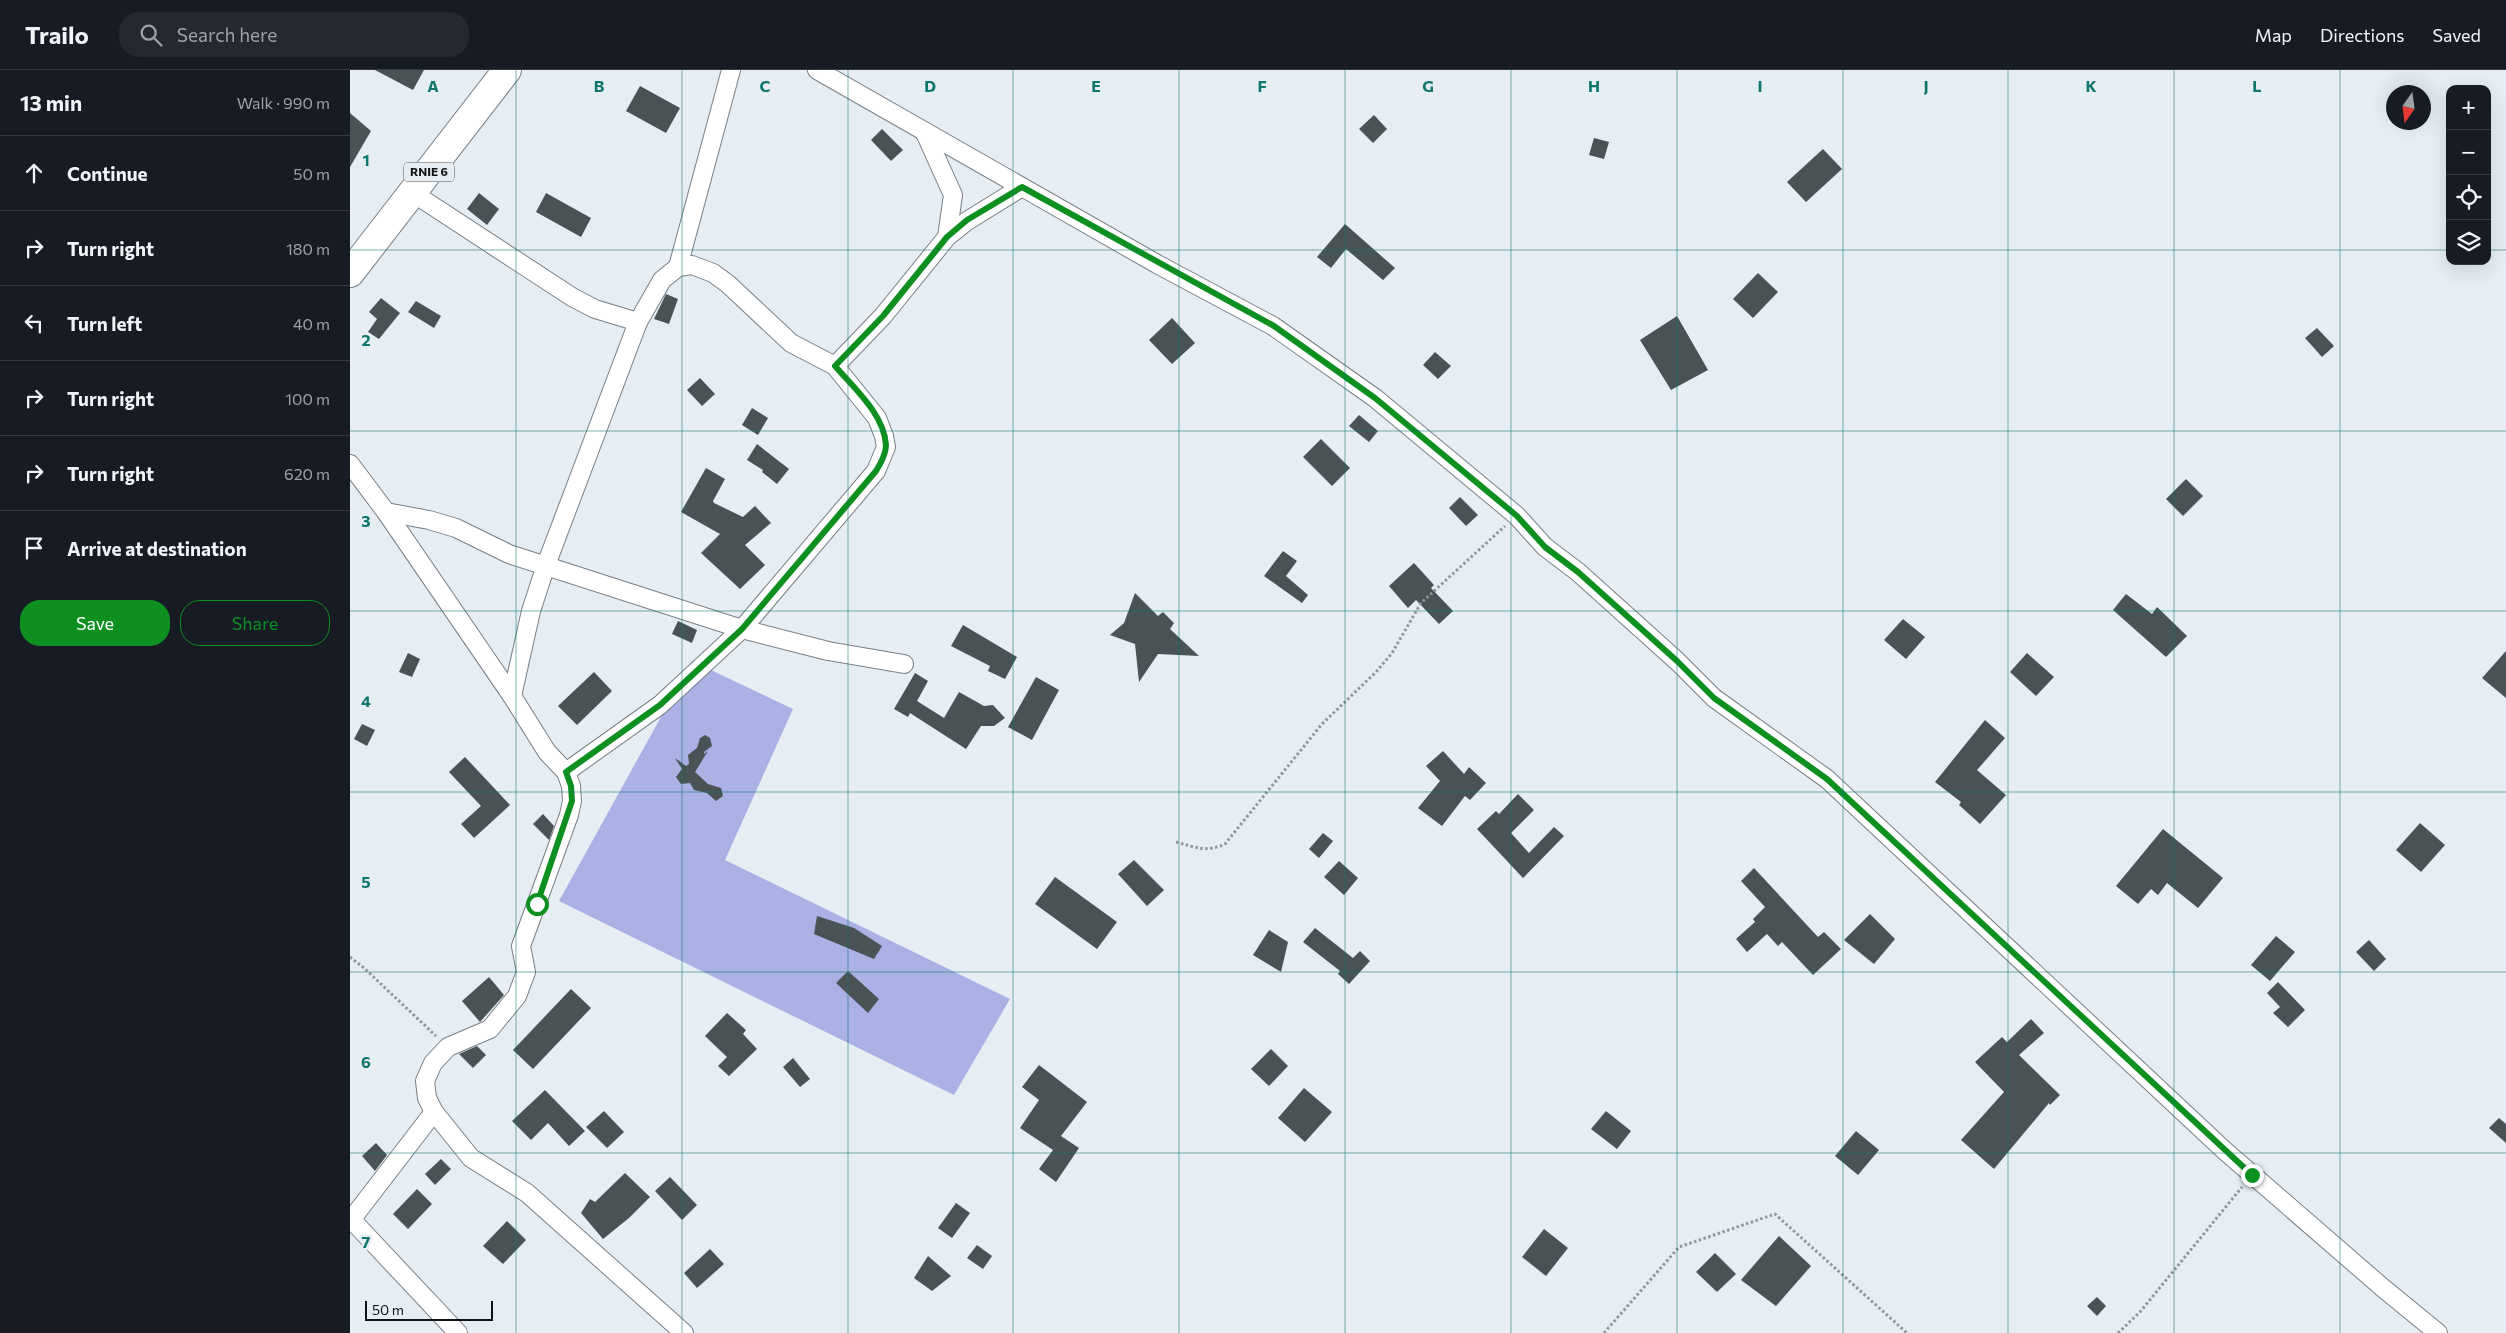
<!DOCTYPE html>
<html lang="en">
<head>
<meta charset="utf-8">
<style>
  :root { --surface:#171b24; --page:#242831; --text:#f1f3f6; --muted:#9ea1a6; --line:#363941; --accent:#0d9020 }
  body { margin:0; font-family:Commissioner,sans-serif; background:var(--page); color:var(--text) }
  .controls { position:absolute; right:15px; top:15px; display:grid; overflow:hidden; border-radius:10px; box-shadow:0 5px 20px #0002 }
  .controls button { width:45px; height:45px; display:grid; place-items:center; padding:0; border:0; border-bottom:1px solid var(--line); background:var(--surface); color:var(--text); font:25px sans-serif }
  .compass { position:absolute; left:2036px; top:15px; width:45px; height:45px; border-radius:50%; background:var(--surface); box-shadow:0 5px 20px #0002; rotate:194deg }
  .scale { position:absolute; left:15px; bottom:12px; width:128px; box-sizing:border-box; padding-left:5px; border:2px solid #0f1214; border-top:0; font-size:14px; line-height:18px; white-space:nowrap; color:#0f1214; -webkit-text-stroke:4px #e6eef4; paint-order:stroke }
  .stop { position:absolute; width:15px; height:15px; margin:-11px; border:4px solid #0d9020; border-radius:50%; background:#fff }
  .stop.end { background:#0d9020; border-color:#fff; box-shadow:0 1px 5px #0008 }
  .list { margin:0; padding:0; list-style:none }
  h2 { display:flex; justify-content:space-between; align-items:center; height:65px; margin:0; padding:0 20px; font-size:21px }
  h2 small { font-size:16px; font-weight:400; color:var(--muted) }
  .list li { display:grid; grid-template-columns:32px 1fr auto; gap:15px; align-items:center; box-sizing:border-box; height:75px; padding:0 20px; border-top:1px solid var(--line) }
  .list b { display:block; font-size:19px; white-space:nowrap }
  .list em { font-size:16px; font-style:normal; color:var(--muted) }
  .actions { display:flex; gap:10px; padding:15px 20px }
  .actions a { flex:1; padding:11px 0; border:1px solid var(--accent); border-radius:20px; text-align:center; font-size:18px; color:var(--accent) }
  .actions .main { background:var(--accent); color:#fff }
  .icon { flex:none; width:28px; height:28px; fill:none; stroke:currentColor; stroke-width:2; stroke-linecap:round; stroke-linejoin:round }
  .map { position:relative; flex:none; width:2156px; height:1263px; overflow:hidden }
  header { display:flex; align-items:center; gap:30px; box-sizing:border-box; height:70px; padding:0 25px; background:var(--surface); border-bottom:1px solid var(--line) }
  header strong { font-size:24px }
  nav { display:flex; gap:28px; margin-inline-start:auto; font-size:18px }
  .search { width:350px; height:45px; background:var(--page); display:flex; align-items:center; gap:12px; box-sizing:border-box; padding:0 18px; border-radius:20px; color:var(--muted); font-size:19px }
  main { display:flex }
  aside { flex:1; background:var(--surface) }
  .map>svg:first-child { display:block }
</style>
</head>
<body>
<header>
<strong>Trailo</strong>
<div class="search"><svg class="icon" aria-label="search" viewBox="0 0 24 24"><circle cx="10" cy="10" r="6"/><path d="M15 15l6 6"/></svg>Search here</div>
<nav><a>Map</a><a>Directions</a><a>Saved</a></nav>
</header>
<main>
<aside>
<h2>13 min<small>Walk · 990 m</small></h2>
<ul class="list">
<li><svg class="icon" aria-label="ahead" viewBox="0 0 24 24"><path d="M12 20V5M6 11l6-6 6 6"/></svg><div><b>Continue</b></div><em>50 m</em></li>
<li><svg class="icon" aria-label="right" viewBox="0 0 24 24"><path d="M7 20v-9h11M14 6l5 5-5 5"/></svg><div><b>Turn right</b></div><em>180 m</em></li>
<li><svg class="icon" aria-label="left" viewBox="0 0 24 24"><path d="M17 20v-9H6M10 6l-5 5 5 5"/></svg><div><b>Turn left</b></div><em>40 m</em></li>
<li><svg class="icon" aria-label="right" viewBox="0 0 24 24"><path d="M7 20v-9h11M14 6l5 5-5 5"/></svg><div><b>Turn right</b></div><em>100 m</em></li>
<li><svg class="icon" aria-label="right" viewBox="0 0 24 24"><path d="M7 20v-9h11M14 6l5 5-5 5"/></svg><div><b>Turn right</b></div><em>620 m</em></li>
<li><svg class="icon" aria-label="arrive" viewBox="0 0 24 24"><path d="M6 21V4h12l-3 4 3 4H6"/></svg><div><b>Arrive at destination</b></div></li>
</ul>
<div class="actions"><a class="main">Save</a><a>Share</a></div>
</aside>
<div class="map">
<svg width="2156" height="1263" viewBox="0 0 2156 1263">
  <rect width="100%" height="100%" fill="#e6eef4"/>
  <path fill="#abb0e5" d="M342 591 443 639 375 790 660 929 604 1025 209 831Z"/>
  <g fill="#495255">
    <path d="M25 0H74L63 20Z"/>
    <path d="M290 16 330 38 316 63 276 41Z"/>
    <path d="M0 43 21 61 0 97Z"/>
    <path d="M1024 45 1037 59 1023 73 1009 59Z"/>
    <path d="M532 59 553 80 541 91 521 70Z"/>
    <path d="M1244 68 1259 72 1254 89 1239 85Z"/>
    <path d="M1473 79 1492 99 1456 132 1437 112Z"/>
    <path d="M129 123 149 139 137 155 117 139Z"/>
    <path d="M196 123 241 148 231 167 186 142Z"/>
    <path d="M995 154 1045 198 1033 210 996 179 981 198 967 187Z"/>
    <path d="M1408 203 1428 222 1403 248 1383 229Z"/>
    <path d="M316 224 328 229 319 254 304 249Z"/>
    <path d="M31 228 50 243 29 269 18 262 27 249 19 242Z"/>
    <path d="M66 231 91 246 84 258 58 242Z"/>
    <path d="M1327 246 1358 300 1321 320 1290 270Z"/>
    <path d="M822 248 845 273 822 294 799 270Z"/>
    <path d="M1967 258 1984 276 1972 287 1955 268Z"/>
    <path d="M1085 282 1101 296 1088 309 1073 295Z"/>
    <path d="M350 308 365 324 352 336 337 320Z"/>
    <path d="M402 338 418 348 408 365 392 355Z"/>
    <path d="M1009 345 1028 361 1019 372 999 356Z"/>
    <path d="M971 369 1000 398 982 416 953 387Z"/>
    <path d="M407 374 439 399 427 414 412 402 413 400 397 390Z"/>
    <path d="M356 398 375 409 363 431 364 433 393 447 405 436 421 453 395 475 415 495 390 519 351 483 370 464 331 442Z"/>
    <path d="M1836 409 1853 426 1833 446 1816 429Z"/>
    <path d="M1110 427 1128 445 1116 456 1099 438Z"/>
    <path d="M933 481 947 491 936 506 958 525 952 533 914 506Z"/>
    <path d="M1064 493 1084 515 1081 518 1103 541 1089 554 1066 530 1058 538 1039 516Z"/>
    <path d="M785 523 808 546 813 542 824 553 820 559 849 586 808 584 789 612 785 574 760 565 774 553Z"/>
    <path d="M1776 524 1802 544 1807 537 1837 566 1816 587 1763 540Z"/>
    <path d="M1553 549 1575 567 1556 589 1534 570Z"/>
    <path d="M328 551 347 560 342 573 322 564Z"/>
    <path d="M613 555 667 587 655 609 638 601 640 596 601 576Z"/>
    <path d="M2156 581V628L2132 608Z"/>
    <path d="M58 583 70 589 62 607 49 602Z"/>
    <path d="M1677 583 1704 607 1686 626 1660 602Z"/>
    <path d="M244 602 262 621 227 655 208 636Z"/>
    <path d="M565 603 578 611 567 631 594 648 609 622 634 636 643 635 655 648 644 656H631L616 679 560 643 558 647 544 639Z"/>
    <path d="M686 607 709 620 682 670 658 657Z"/>
    <path d="M1635 650 1655 668 1627 700 1656 725 1630 754 1609 735 1611 732 1585 712Z"/>
    <path d="M12 654 25 660 17 676 4 669Z"/>
    <path d="M355 665 360 668 362 676 354 682V684L358 681 345 702 358 714 371 718 373 726 366 731 357 723 344 720 340 713 331 714 326 707 332 699 325 688 336 696 339 694 338 685 347 678 350 668Z"/>
    <path d="M1093 681 1114 704 1119 697 1136 713 1120 730 1115 726 1092 756 1068 738 1090 711 1076 696Z"/>
    <path d="M115 687 160 735 124 768 111 754 131 736 99 702Z"/>
    <path d="M1168 724 1184 740 1161 763 1179 783 1204 757 1214 766 1173 808 1127 759 1146 741 1149 744Z"/>
    <path d="M193 744 204 756 199 770 183 754Z"/>
    <path d="M2070 753 2095 775 2071 802 2046 780Z"/>
    <path d="M1813 759 1873 808 1848 838 1817 813 1808 825 1801 819 1788 834 1766 816Z"/>
    <path d="M973 763 983 771 969 788 959 779Z"/>
    <path d="M784 790 814 820 797 836 768 804Z"/>
    <path d="M989 791 1008 808 994 825 974 807Z"/>
    <path d="M1404 798 1468 867 1474 862 1491 879 1463 905 1432 872 1428 876 1417 864 1397 882 1386 869 1405 852 1403 849 1415 837 1391 811Z"/>
    <path d="M705 807 767 852 747 879 685 834Z"/>
    <path d="M1520 844 1545 869 1524 894 1494 870Z"/>
    <path d="M467 846 504 858 532 876 524 889 464 864Z"/>
    <path d="M965 858 1003 888 1010 881 1020 891 999 914 988 904 990 901 953 872Z"/>
    <path d="M919 860 938 872 931 902 903 885Z"/>
    <path d="M1926 866 1945 882 1920 911 1901 895Z"/>
    <path d="M2019 870 2036 889 2024 901 2006 882Z"/>
    <path d="M498 901 529 929 518 943 486 913Z"/>
    <path d="M139 907 154 925 130 952 112 931Z"/>
    <path d="M1928 912 1955 940 1938 957 1923 943 1930 937 1917 923Z"/>
    <path d="M221 919 241 938 183 999 163 980Z"/>
    <path d="M377 943 396 960 393 964 407 979 379 1006 368 996 377 987 355 966Z"/>
    <path d="M1681 949 1694 963 1669 985 1710 1025 1700 1035 1699 1033 1644 1099 1611 1070 1654 1022 1625 992 1652 967 1657 972Z"/>
    <path d="M127 976 136 985 123 998 109 984Z"/>
    <path d="M921 979 938 996 919 1016 901 999Z"/>
    <path d="M443 988 460 1009 450 1017 433 997Z"/>
    <path d="M689 995 737 1032 711 1066 729 1078 706 1112 689 1099 703 1080 670 1058 689 1030 672 1017Z"/>
    <path d="M954 1018 982 1042 955 1072 928 1048Z"/>
    <path d="M195 1020 235 1061 219 1076 198 1053 181 1070 162 1051Z"/>
    <path d="M254 1041 274 1062 257 1078 236 1057Z"/>
    <path d="M1256 1041 1281 1061 1267 1079 1241 1059Z"/>
    <path d="M2149 1048 2156 1054V1073L2139 1058Z"/>
    <path d="M1506 1061 1529 1080 1508 1105 1485 1086Z"/>
    <path d="M26 1073 37 1085 25 1101 12 1086Z"/>
    <path d="M91 1089 101 1099 85 1115 75 1104Z"/>
    <path d="M275 1103 300 1127 279 1148 253 1169 231 1143 240 1129 245 1132Z"/>
    <path d="M320 1107 347 1135 332 1150 305 1121Z"/>
    <path d="M67 1119 82 1134 58 1159 43 1144Z"/>
    <path d="M606 1133 620 1143 602 1168 588 1158Z"/>
    <path d="M157 1151 176 1170 153 1194 133 1176Z"/>
    <path d="M1194 1159 1218 1178 1196 1206 1172 1187Z"/>
    <path d="M1429 1166 1461 1196 1426 1236 1391 1210Z"/>
    <path d="M627 1175 642 1186 633 1199 617 1188Z"/>
    <path d="M360 1179 374 1194 347 1218 334 1203Z"/>
    <path d="M1365 1183 1386 1204 1367 1222 1346 1202Z"/>
    <path d="M578 1186 601 1206 582 1221 564 1208Z"/>
    <path d="M1747 1227 1756 1236 1747 1246 1737 1236Z"/>
  </g>
  <g fill="none" stroke-linecap="round" stroke-linejoin="round">
    <g stroke="#787f85" stroke-width="20">
      <g id="street">
        <path d="M467 0 807 194 923 256 1025 328 1167 446 1195 477 1228 502 1327 591 1364 628 1477 709 1875 1081 2033 1218 2088 1263"/>
        <path d="M575 63 603 125 597 167"/>
        <path d="M63 123 222 227 245 239 288 252"/>
        <path d="M328 197 381 0"/>
        <path d="M485 296 533 246 597 167 617 151 672 117"/>
        <path d="M0 394 36 442 162 626 197 682 216 702 221 716 222 731 219 745 171 876 176 902 167 926 140 959 98 977 83 993 75 1011 77 1028 84 1042 121 1088 177 1123 334 1263"/>
        <path d="M36 442 79 450 106 458 159 484 392 559 478 581 554 594"/>
        <path d="M162 626 181 541 196 495 288 252 312 210 328 197 342 195 363 203 378 214 441 273 485 296 527 348 534 366 536 377 526 401 392 559 310 635 216 702"/>
        <path d="M0 1148 108 1263"/>
        <path d="M1 1150 84 1042"/>
      </g>
    </g>
    <g stroke="#787f85" stroke-width="30">
      <path id="primary" d="M0 203 157 0"/>
    </g>
    <g stroke="#90969a" stroke-width="3" stroke-dasharray="2.5 2.5" stroke-linecap="butt">
      <path d="M826 772C845 777 856 783 875 774L972 654 1026 602 1042 583 1071 533 1155 456"/>
      <path d="M0 887 14 898 86 966"/>
      <path d="M1254 1263 1329 1177 1425 1144 1557 1263"/>
      <path d="M1768 1263 1790 1242 1892 1117"/>
    </g>
    <use href="#street" stroke="#fff" stroke-width="18"/>
    <use href="#primary" stroke="#fff" stroke-width="28"/>
  </g>
  <g fill="none" stroke-linecap="round" stroke-linejoin="round">
    <path stroke="#0d9020" stroke-width="6" d="M187 834 222 731 221 716 216 702 310 635 392 559 526 401C531 393 536 384 536 375 534 344 504 318 485 296L533 246 597 167 617 150 672 117 924 256 1025 328 1167 446 1195 477 1228 502 1327 591 1364 628 1477 709 1902 1105"/>
  </g>
  <path fill="none" stroke="#0f766e" stroke-width="1" stroke-opacity="0.55" d="M166 0V1263M332 0V1263M498 0V1263M663 0V1263M829 0V1263M995 0V1263M1161 0V1263M1327 0V1263M1493 0V1263M1658 0V1263M1824 0V1263M1990 0V1263M0 180H2100M2137 180H2156M0 361H2156M0 541H2156M0 722H2156M0 902H2156M0 1083H2156"/>
  <g text-anchor="middle" stroke-width="5" stroke-linejoin="round" paint-order="stroke">
    <rect fill="#e6eef4" stroke="#505457" stroke-width="1" x="54" y="92.5" width="50" height="19" rx="4"/>
    <g font-size="12" font-weight="bold" fill="#0f1214">
      <text x="79" y="106">RNIE 6</text>
    </g>
  </g>
  <g font-size="16" text-anchor="middle" font-weight="bold" fill="#0f766e" stroke="#e6eef4" stroke-width="5" stroke-linejoin="round" paint-order="stroke">
    <text x="83" y="22">A</text>
    <text x="249" y="22">B</text>
    <text x="415" y="22">C</text>
    <text x="580" y="22">D</text>
    <text x="746" y="22">E</text>
    <text x="912" y="22">F</text>
    <text x="1078" y="22">G</text>
    <text x="1244" y="22">H</text>
    <text x="1410" y="22">I</text>
    <text x="1576" y="22">J</text>
    <text x="1741" y="22">K</text>
    <text x="1907" y="22">L</text>
    <text x="16" y="96">1</text>
    <text x="16" y="276">2</text>
    <text x="16" y="457">3</text>
    <text x="16" y="637">4</text>
    <text x="16" y="818">5</text>
    <text x="16" y="998">6</text>
    <text x="16" y="1178">7</text>
  </g>
</svg>
<div class="controls">
<button>+</button>
<button>−</button>
<button><svg class="icon" aria-label="locate" viewBox="0 0 24 24"><circle cx="12" cy="12" r="6"/><path d="M12 2v4M12 18v4M2 12h4M18 12h4"/></svg></button>
<button><svg class="icon" aria-label="layers" viewBox="0 0 24 24"><path d="M12 4l9 5-9 5-9-5zM3 14l9 5 9-5"/></svg></button>
</div>
<svg class="compass" viewBox="-18 -18 36 36"><path d="M0-13l5 13h-10z" fill="#e53935"/><path d="M0 13l5-13h-10z" fill="#9ea1a6"/></svg>
<div class="scale">50 m</div>
<div class="stop" style="left:187px;top:834px"></div>
<div class="stop end" style="left:1902px;top:1105px"></div>
</div>
</main>
</body>
</html>
